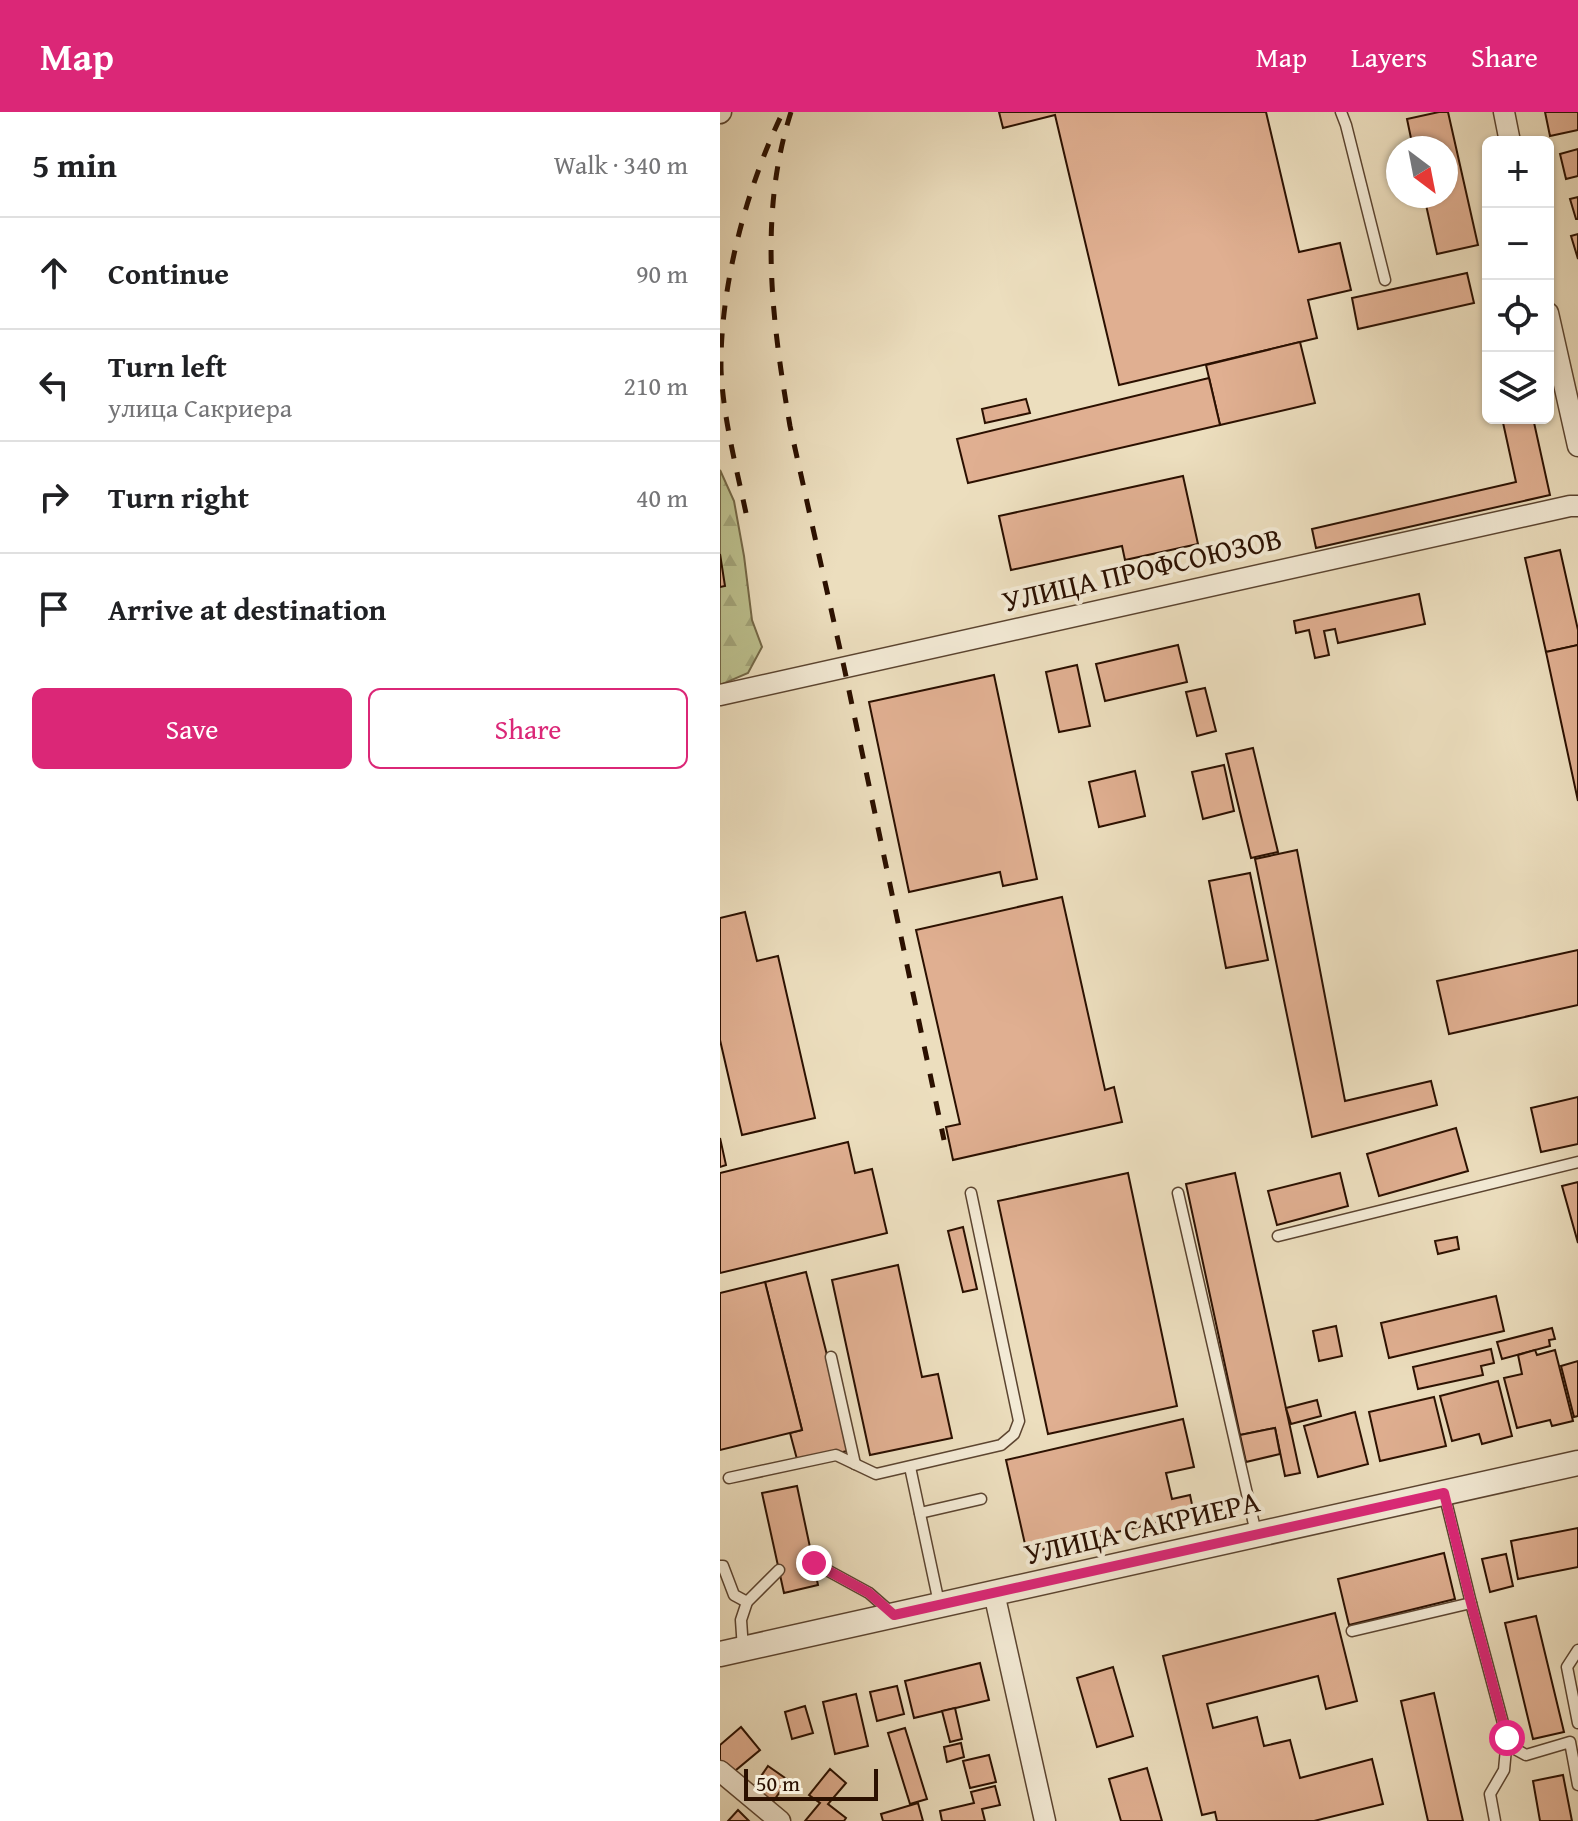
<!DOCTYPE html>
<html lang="en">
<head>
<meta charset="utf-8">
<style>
  :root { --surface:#fff; --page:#f2f2f2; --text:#202124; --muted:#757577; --line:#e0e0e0; --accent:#db2777 }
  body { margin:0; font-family:"Gentium Book Plus",serif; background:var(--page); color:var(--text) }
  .controls { position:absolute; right:24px; top:24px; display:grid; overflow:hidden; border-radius:12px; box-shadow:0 2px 6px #0004 }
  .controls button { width:72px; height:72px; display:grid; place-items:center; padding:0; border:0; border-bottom:2px solid var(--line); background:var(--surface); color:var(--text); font:40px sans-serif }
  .compass { position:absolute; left:666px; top:24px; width:72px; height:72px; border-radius:50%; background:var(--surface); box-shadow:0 2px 6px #0004; rotate:148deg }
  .scale { position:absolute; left:24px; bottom:20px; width:134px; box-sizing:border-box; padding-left:8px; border:4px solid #2b1000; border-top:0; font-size:22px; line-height:28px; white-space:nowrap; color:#2b1000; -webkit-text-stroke:6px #f3ead5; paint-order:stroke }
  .stop { position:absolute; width:24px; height:24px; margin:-18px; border:6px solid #db2777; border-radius:50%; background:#fff }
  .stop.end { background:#db2777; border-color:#fff; box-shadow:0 2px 8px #0008 }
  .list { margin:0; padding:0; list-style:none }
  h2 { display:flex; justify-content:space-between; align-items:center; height:104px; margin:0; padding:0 32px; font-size:34px }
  h2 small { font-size:26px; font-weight:400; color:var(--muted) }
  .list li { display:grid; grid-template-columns:52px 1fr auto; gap:24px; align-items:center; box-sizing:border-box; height:112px; padding:0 32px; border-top:2px solid var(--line) }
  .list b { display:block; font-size:30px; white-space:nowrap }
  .list p { margin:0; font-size:26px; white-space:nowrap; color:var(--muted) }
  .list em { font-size:26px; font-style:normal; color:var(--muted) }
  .actions { display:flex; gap:16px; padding:24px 32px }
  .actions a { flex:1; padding:18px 0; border:2px solid var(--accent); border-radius:12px; text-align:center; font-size:28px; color:var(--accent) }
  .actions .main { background:var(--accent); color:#fff }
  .icon { flex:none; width:44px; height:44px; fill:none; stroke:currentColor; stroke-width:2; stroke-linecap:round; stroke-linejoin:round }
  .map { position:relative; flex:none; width:858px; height:1709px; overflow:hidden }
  header { display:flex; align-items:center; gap:48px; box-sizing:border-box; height:112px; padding:0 40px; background:var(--accent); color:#fff }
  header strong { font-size:38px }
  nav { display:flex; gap:44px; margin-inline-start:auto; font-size:28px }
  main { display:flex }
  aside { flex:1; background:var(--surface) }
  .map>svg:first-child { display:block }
</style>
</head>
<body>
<header>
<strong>Map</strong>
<nav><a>Map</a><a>Layers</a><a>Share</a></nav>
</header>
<main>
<aside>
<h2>5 min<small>Walk · 340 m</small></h2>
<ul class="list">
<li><svg class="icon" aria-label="ahead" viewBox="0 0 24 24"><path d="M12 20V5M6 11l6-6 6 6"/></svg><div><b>Continue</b></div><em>90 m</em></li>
<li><svg class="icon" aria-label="left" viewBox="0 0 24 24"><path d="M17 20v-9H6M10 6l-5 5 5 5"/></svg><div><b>Turn left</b><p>улица Сакриера</p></div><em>210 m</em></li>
<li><svg class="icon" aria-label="right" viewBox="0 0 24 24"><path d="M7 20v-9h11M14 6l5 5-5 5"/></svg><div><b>Turn right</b></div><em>40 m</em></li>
<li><svg class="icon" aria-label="arrive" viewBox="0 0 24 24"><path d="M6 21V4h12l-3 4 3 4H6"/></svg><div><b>Arrive at destination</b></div></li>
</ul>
<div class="actions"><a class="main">Save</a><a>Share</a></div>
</aside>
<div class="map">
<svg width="858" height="1709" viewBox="0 0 858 1709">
  <defs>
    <pattern id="forest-firs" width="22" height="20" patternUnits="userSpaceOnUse" patternTransform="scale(2)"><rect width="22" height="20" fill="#bcc08e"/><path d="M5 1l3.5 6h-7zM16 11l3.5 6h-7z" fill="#a2a479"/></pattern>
  </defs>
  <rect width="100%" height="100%" fill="#ecdebe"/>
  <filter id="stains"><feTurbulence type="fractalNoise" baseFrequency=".0025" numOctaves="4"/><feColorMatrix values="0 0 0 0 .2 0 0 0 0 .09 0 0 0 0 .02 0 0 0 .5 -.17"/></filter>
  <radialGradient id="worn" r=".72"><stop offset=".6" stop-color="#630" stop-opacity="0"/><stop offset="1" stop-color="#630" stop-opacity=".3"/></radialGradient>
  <path fill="url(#forest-firs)" stroke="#746847" stroke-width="2" d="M0 358 14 389 24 444 32 508 42 535 28 561 0 573Z"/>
  <g fill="#e0af91" stroke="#2b1000" stroke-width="2">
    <path d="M279 0H546L579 140 620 131 631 178 588 188 597 226 399 273 335 3 283 16Z"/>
    <path d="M719 0H728L758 133 717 142 704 84H726V36H693L687 7Z"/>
    <path d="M825 0H858V18L830 24Z"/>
    <path d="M858 37V64L846 67 840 42Z"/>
    <path d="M858 85V107H856L850 87Z"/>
    <path d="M858 122V147L851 124Z"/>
    <path d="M747 161 754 191 638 217 632 186Z"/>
    <path d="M580 230 595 291 500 313 486 253Z"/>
    <path d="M489 266 500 313 248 371 237 327Z"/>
    <path d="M306 287 310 301 265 311 262 297Z"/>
    <path d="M782 306H813L830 383 596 436 592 417 796 370Z"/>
    <path d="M463 364 478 432 405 448 402 434 291 458 279 404Z"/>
    <path d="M840 438 858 518V533L826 540 805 446Z"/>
    <path d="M0 442 5 474 0 475Z"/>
    <path d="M699 482 705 512 618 531 615 517 604 519 609 543 595 546 589 518 576 521 574 509Z"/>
    <path d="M458 533 467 570 385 589 376 552Z"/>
    <path d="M858 533V689L826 540Z"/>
    <path d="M357 553 370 614 339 620 326 560Z"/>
    <path d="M274 563 317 767 283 774 280 760 189 780 149 590Z"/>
    <path d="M485 576 496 619 477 624 466 580Z"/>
    <path d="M533 636 558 740 531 746 506 642Z"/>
    <path d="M504 653 514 699 483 707 472 660Z"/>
    <path d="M415 659 425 704 379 715 369 670Z"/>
    <path d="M577 738 625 989 711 969 717 993 592 1025 535 747Z"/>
    <path d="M530 761 548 848 506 856 489 769Z"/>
    <path d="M342 785 385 978 394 975 402 1010 233 1048 226 1015 240 1012 196 818Z"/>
    <path d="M25 800 37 849 58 844 95 1006 22 1023 0 928V806Z"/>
    <path d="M858 838V893L729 922 717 869Z"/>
    <path d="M858 985V1032L821 1040 811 996Z"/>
    <path d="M736 1016 748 1059 659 1084 647 1042Z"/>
    <path d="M0 1026 6 1053 0 1055Z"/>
    <path d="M128 1030 135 1061 152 1057 167 1121 0 1161V1061Z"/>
    <path d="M408 1061 457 1294 328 1322 278 1089Z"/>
    <path d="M515 1061 580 1361 565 1364 555 1316 520 1323 466 1072Z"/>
    <path d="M620 1061 628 1094 557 1113 548 1079Z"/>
    <path d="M858 1070V1131L842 1074Z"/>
    <path d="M243 1115 257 1177 243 1180 228 1119Z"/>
    <path d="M737 1125 739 1137 718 1142 715 1129Z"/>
    <path d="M178 1153 202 1265 218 1262 232 1326 150 1343 112 1168Z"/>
    <path d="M86 1160 131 1338 78 1351 70 1321 82 1318 45 1170Z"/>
    <path d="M45 1170 82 1318 0 1338V1181Z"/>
    <path d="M776 1184 784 1219 669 1246 661 1211Z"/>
    <path d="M616 1214 622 1244 599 1249 593 1219Z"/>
    <path d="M832 1216 835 1227 829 1228 830 1234 782 1247 777 1230Z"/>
    <path d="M771 1237 774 1251 761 1254 763 1263 698 1277 693 1255Z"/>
    <path d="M815 1238 817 1243 835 1238 853 1309 832 1314 830 1308 797 1316 784 1266 802 1262 798 1243Z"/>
    <path d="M858 1249V1304L854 1305 841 1254Z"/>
    <path d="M778 1269 792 1324 762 1332 759 1322 732 1329 720 1284Z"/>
    <path d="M714 1285 726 1334 660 1349 649 1300Z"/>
    <path d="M597 1288 601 1304 571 1312 566 1296Z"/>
    <path d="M635 1300 648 1352 598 1365 584 1314Z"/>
    <path d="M463 1307 474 1355 446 1361 452 1387 470 1383 474 1402 307 1441 286 1348Z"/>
    <path d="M555 1316 560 1342 526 1350 520 1323Z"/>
    <path d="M77 1374 98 1473 64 1481 42 1381Z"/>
    <path d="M858 1416V1455L798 1467 791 1429Z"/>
    <path d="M724 1441 735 1487 629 1513 618 1467Z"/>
    <path d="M786 1442 793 1474 770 1480 762 1447Z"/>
    <path d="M615 1501 637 1589 606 1597 598 1564 487 1592 493 1616 537 1605 544 1634 570 1628 580 1666 652 1647 663 1692 594 1709H497L495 1700 482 1703 443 1544Z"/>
    <path d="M816 1504 844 1620 813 1627 785 1511Z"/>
    <path d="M260 1551 269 1588 194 1606 185 1569Z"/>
    <path d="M393 1555 413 1624 377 1635 357 1566Z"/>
    <path d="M177 1574 184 1602 157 1609 150 1580Z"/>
    <path d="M714 1581 743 1709H708L681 1589Z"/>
    <path d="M136 1582 148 1634 115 1642 103 1590Z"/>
    <path d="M85 1594 93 1621 72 1627 65 1600Z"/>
    <path d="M235 1596 242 1627 230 1630 222 1599Z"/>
    <path d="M21 1615 40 1638 10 1663 0 1650V1633Z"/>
    <path d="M185 1616 207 1687 190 1692 168 1621Z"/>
    <path d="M241 1631 244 1645 227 1650 224 1635Z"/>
    <path d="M269 1643 276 1670 250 1676 243 1649Z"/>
    <path d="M48 1654 68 1668 50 1694 30 1680Z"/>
    <path d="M427 1656 442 1709H401L389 1667Z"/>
    <path d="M110 1657 126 1671 108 1692 126 1706 124 1709H85L100 1691 89 1683Z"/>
    <path d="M843 1663 852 1709H820L813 1669Z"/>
    <path d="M275 1674 280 1693 262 1697 265 1709H222L220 1699 254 1691 251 1680Z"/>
    <path d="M198 1691 203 1709H163L161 1702Z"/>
    <path d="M18 1698 29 1709H8Z"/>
  </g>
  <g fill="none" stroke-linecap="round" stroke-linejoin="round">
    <g stroke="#5b4430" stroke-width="13">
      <g id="service">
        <path d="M621 0 626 13 665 168"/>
        <path d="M458 1081 536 1421"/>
        <path d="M558 1124 858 1050"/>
        <path d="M111 1245 135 1352"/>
        <path d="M190 1355 219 1491"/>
        <path d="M9 1366 116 1343 156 1362 281 1333 294 1322 299 1309 251 1081"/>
        <path d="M200 1401 261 1387"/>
        <path d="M94 1451 149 1481 173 1502"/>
        <path d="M0 1454H3L14 1483 27 1490"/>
        <path d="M751 1491 787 1626"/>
        <path d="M632 1519 751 1491 724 1381"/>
        <path d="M23 1537 21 1508 27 1490 59 1458"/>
        <path d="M858 1538 847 1555 858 1611"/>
        <path d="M775 1709 770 1682 784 1658 787 1626 795 1637 806 1643 850 1630 858 1673"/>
      </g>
    </g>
    <g stroke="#5b4430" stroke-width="23">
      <g id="minor">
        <path d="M784 0 790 30"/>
        <path d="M0 1 1 0"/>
        <path d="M828 201 858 334"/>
        <path d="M0 583 850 394H858"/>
        <path d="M274 1481 325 1709"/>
        <path d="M0 1659 60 1709"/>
      </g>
    </g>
    <g stroke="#5b4430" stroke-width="27">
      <path id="tertiary" d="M0 1542 858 1351"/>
    </g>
    <use href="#service" stroke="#f3ead5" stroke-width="10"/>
    <use href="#minor" stroke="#f3ead5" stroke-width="20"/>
    <use href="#tertiary" stroke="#f3ead5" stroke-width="24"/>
    <g stroke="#2b1000" stroke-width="5" stroke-dasharray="14 14" stroke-linecap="butt">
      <path d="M71 0C38 103 52 210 70 314L124 555 224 1028"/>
      <path d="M26 401C16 354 3 305 1 257 0 175 26 78 61 4"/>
    </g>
  </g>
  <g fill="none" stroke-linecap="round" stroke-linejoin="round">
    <path stroke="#db2777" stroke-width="10" d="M94 1451 149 1481 174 1503 724 1381 751 1491 787 1626"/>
  </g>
  <g text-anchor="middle" stroke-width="8" stroke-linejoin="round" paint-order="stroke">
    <g font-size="30" fill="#2b1000" stroke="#f3ead5">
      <text transform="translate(422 458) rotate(-13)" y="10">УЛИЦА ПРОФСОЮЗОВ</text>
      <text transform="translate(422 1416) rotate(-13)" y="10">УЛИЦА САКРИЕРА</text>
    </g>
  </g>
  <rect width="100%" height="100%" filter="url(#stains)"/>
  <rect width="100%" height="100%" fill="url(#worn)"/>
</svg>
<div class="controls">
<button>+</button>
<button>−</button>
<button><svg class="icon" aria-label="locate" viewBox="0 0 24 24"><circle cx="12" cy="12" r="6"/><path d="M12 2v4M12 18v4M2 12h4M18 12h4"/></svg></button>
<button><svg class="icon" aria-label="layers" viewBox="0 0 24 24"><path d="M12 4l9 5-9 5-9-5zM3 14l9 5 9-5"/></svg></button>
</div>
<svg class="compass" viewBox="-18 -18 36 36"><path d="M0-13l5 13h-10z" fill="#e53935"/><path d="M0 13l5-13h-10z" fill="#757577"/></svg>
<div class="scale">50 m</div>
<div class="stop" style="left:787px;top:1626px"></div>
<div class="stop end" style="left:94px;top:1451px"></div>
</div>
</main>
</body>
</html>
